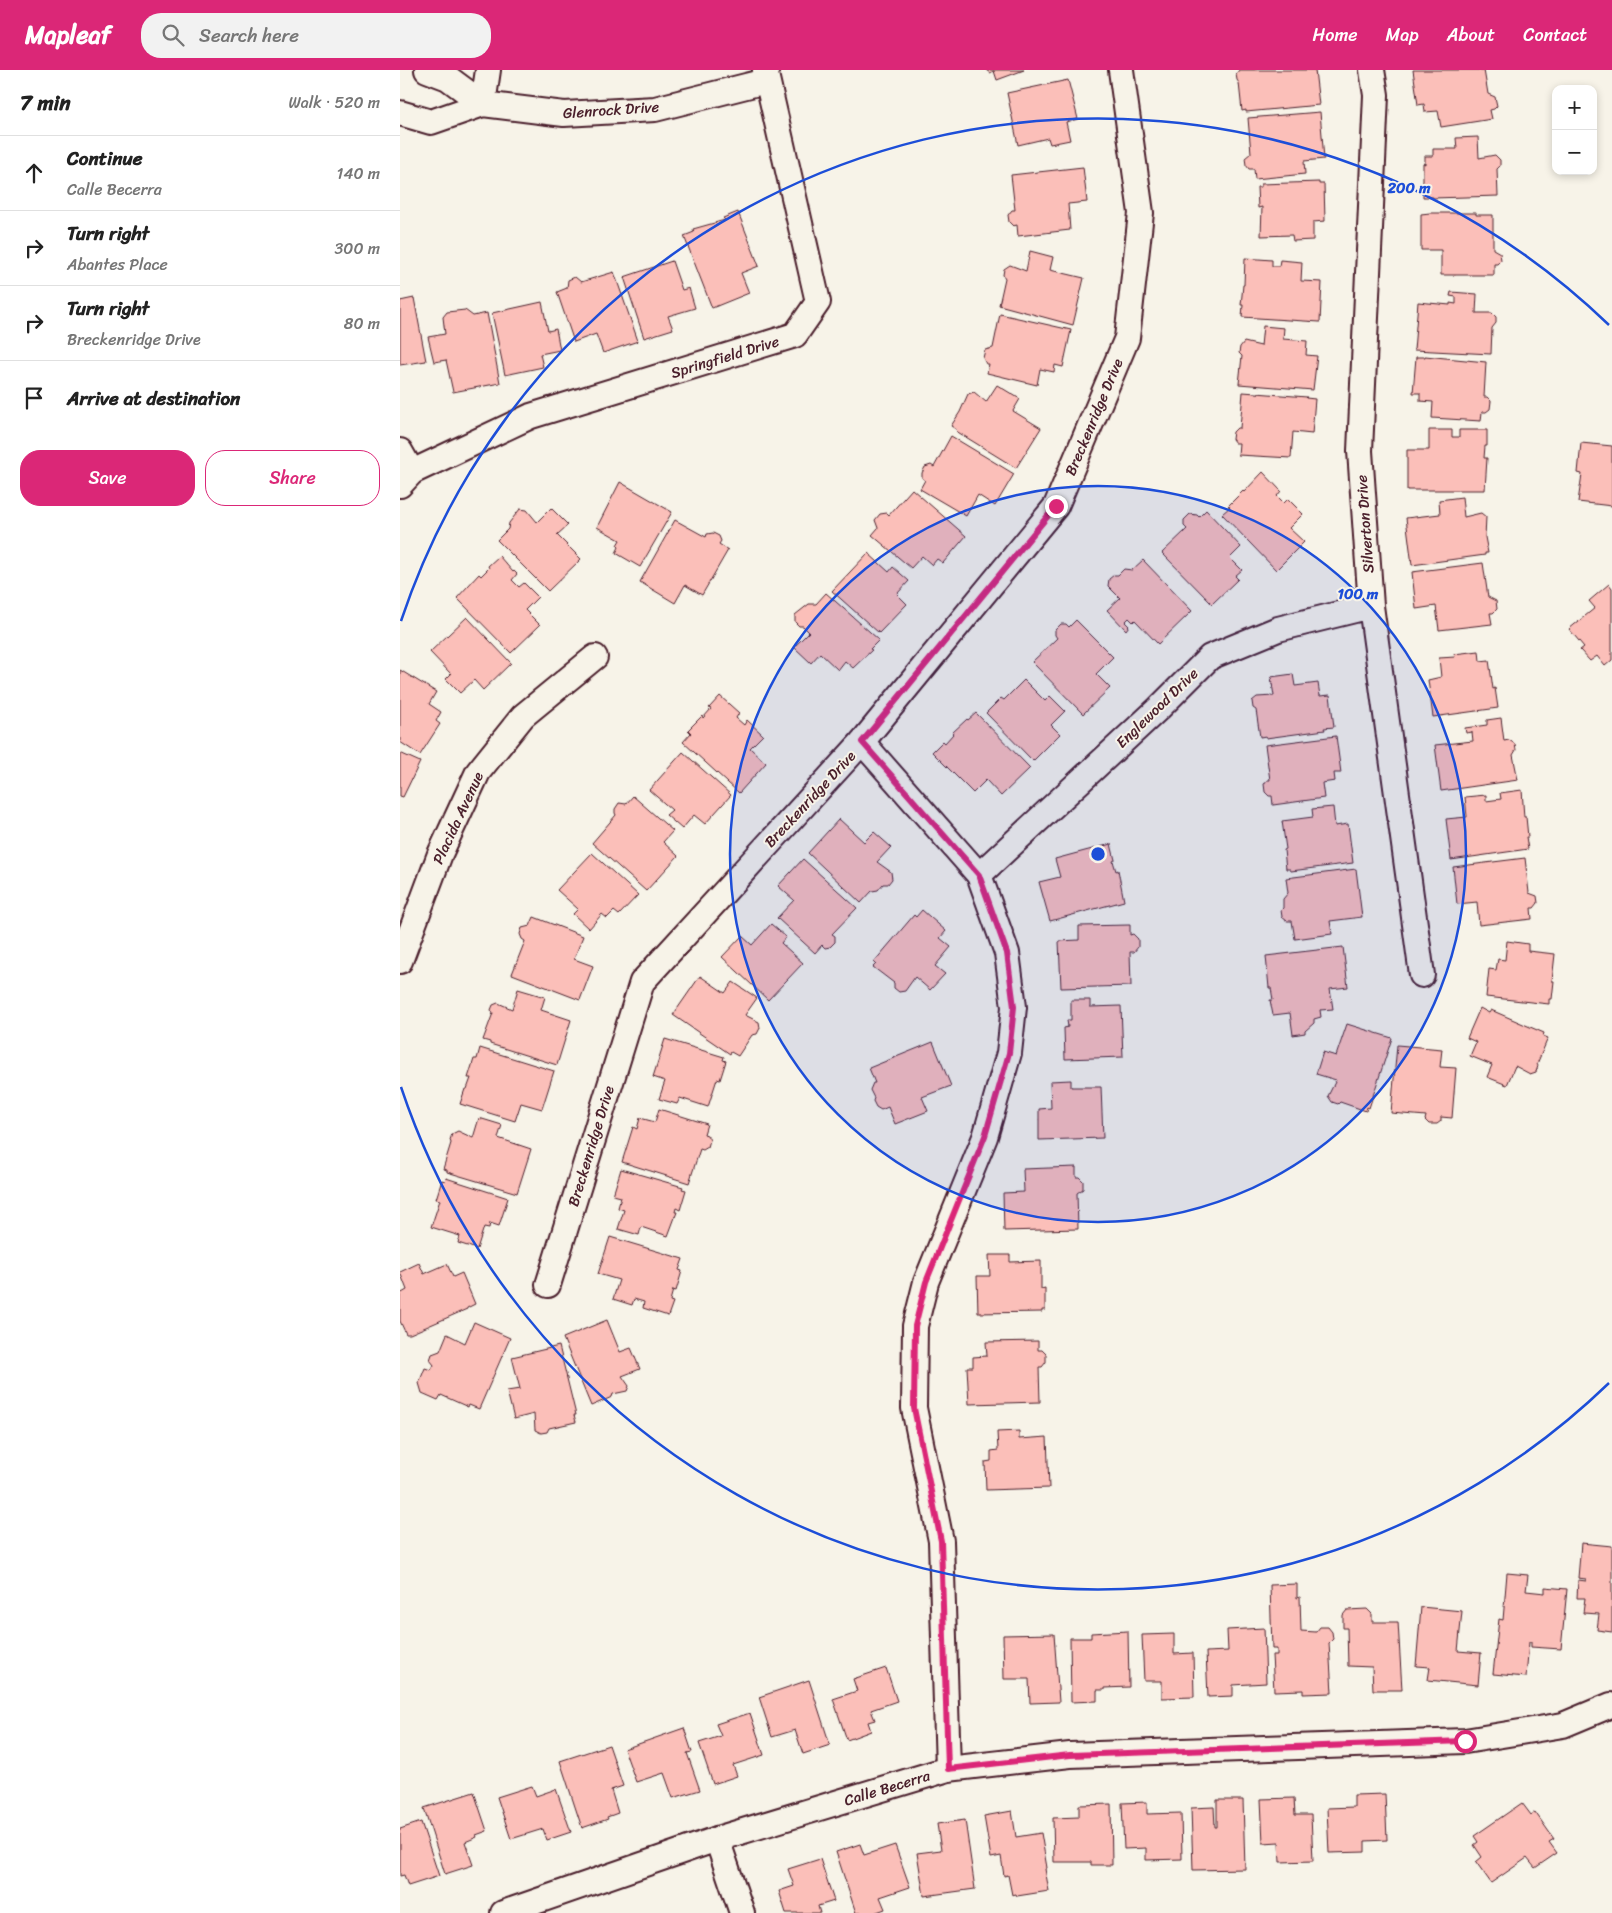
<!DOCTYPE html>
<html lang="en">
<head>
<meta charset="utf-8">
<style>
  :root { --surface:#fff; --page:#f2f2f2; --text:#222; --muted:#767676; --line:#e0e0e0; --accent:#db2777 }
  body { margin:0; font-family:Sriracha,sans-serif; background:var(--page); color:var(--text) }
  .controls { position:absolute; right:15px; top:15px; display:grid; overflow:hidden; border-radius:10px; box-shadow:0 2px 8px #0003 }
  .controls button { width:45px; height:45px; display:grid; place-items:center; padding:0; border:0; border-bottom:1px solid var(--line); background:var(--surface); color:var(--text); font:25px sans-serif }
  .stop { position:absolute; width:15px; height:15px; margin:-11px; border:4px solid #db2777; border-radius:50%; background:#fff }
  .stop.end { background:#db2777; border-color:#fff; box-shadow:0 1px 5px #0008 }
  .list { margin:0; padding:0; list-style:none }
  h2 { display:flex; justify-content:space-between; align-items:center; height:65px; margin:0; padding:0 20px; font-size:21px }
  h2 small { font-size:16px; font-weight:400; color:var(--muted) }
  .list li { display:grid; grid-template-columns:32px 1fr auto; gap:15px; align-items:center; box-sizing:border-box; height:75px; padding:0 20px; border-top:1px solid var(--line) }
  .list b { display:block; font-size:19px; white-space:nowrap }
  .list p { margin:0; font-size:16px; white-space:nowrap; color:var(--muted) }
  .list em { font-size:16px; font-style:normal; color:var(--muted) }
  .actions { display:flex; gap:10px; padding:15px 20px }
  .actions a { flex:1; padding:11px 0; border:1px solid var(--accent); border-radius:20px; text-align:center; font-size:18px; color:var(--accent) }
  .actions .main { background:var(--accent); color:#fff }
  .icon { flex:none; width:28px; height:28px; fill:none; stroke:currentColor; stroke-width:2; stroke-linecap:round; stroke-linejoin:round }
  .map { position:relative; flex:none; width:1212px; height:1843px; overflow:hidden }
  header { display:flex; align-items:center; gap:30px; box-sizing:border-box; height:70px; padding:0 25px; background:var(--accent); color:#fff }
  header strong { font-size:24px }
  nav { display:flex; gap:28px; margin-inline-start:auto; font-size:18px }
  .search { width:350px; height:45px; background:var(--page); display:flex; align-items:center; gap:12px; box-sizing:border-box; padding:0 18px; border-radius:20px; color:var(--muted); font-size:19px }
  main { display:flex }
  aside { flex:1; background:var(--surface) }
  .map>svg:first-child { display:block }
</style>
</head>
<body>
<header>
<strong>Mapleaf</strong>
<div class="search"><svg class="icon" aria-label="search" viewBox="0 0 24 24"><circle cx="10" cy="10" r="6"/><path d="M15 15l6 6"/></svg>Search here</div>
<nav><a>Home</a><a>Map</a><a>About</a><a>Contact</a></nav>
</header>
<main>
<aside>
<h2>7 min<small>Walk · 520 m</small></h2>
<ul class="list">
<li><svg class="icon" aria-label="ahead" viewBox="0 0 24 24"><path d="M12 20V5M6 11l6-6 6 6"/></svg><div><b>Continue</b><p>Calle Becerra</p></div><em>140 m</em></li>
<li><svg class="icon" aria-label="right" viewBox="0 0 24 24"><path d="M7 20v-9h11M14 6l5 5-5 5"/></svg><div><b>Turn right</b><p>Abantes Place</p></div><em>300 m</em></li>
<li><svg class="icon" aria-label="right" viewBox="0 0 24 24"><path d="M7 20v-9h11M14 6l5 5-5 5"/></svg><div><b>Turn right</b><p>Breckenridge Drive</p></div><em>80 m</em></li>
<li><svg class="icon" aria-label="arrive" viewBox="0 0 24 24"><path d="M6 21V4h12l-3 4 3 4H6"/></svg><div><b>Arrive at destination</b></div></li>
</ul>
<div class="actions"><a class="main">Save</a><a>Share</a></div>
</aside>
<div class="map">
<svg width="1212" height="1843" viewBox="0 0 1212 1843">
  <rect width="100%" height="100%" fill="#f7f3e8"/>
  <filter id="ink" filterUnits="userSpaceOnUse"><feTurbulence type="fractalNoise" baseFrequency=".02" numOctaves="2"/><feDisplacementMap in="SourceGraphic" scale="10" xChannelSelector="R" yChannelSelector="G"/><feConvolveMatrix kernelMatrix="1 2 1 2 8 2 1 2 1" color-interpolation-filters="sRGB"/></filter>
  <g filter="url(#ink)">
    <g fill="#fbbfb9" stroke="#4a1f2b">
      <path d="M586 0H624L597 10 594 1 590 3Z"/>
      <path d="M839 0H915L919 35 846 42V40L842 41 839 13 837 10 836 4Z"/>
      <path d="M1013 0H1084L1088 24 1095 27 1097 36 1094 39 1090 40 1092 49 1041 57 1038 41 1025 42 1024 34 1018 35Z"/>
      <path d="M668 10 678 49 666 52 670 70 650 74 648 68 618 75 607 23Z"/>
      <path d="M920 42 924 89 904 91 905 104 855 109 854 99H849L846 95 845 88 851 83 848 48Z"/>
      <path d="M1078 67 1079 88 1095 85 1100 90V96L1097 99 1098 126 1033 128V127H1023V93L1025 94V86H1033V79H1057L1056 68Z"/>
      <path d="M683 97 687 132 668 134 670 160 618 166 617 155 613 156 609 152 608 145 612 140H615L611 105Z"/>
      <path d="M919 112V114H924L925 151 913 152V170L893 171 892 165 861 166 862 137 858 138 857 117H861V114Z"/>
      <path d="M338 142 359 196 341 203 349 223 312 238 284 166 294 162 293 159 325 150 323 148Z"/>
      <path d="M1030 143H1076V145H1093V179L1100 183 1101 190 1097 194H1094V205H1041V180H1021V144Z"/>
      <path d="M630 181 653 187 650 200 684 208 673 255 599 235 605 208 603 205 604 199 610 195 626 201Z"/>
      <path d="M845 188 872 190V196H879L880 190 902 192 901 211 922 212 920 252 842 247 843 235H841L843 215H844Z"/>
      <path d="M272 191 282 220 289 218 295 238 268 246 273 259 244 268 224 207Z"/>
      <path d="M214 202 238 271 203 283 196 264 174 272 157 222 167 218 168 210 175 207 181 212Z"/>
      <path d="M1051 222 1077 224 1076 243H1092L1096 247V253L1092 258 1091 284 1014 280 1018 232 1050 235V233L1056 234V227L1050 226Z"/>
      <path d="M14 228 26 291 0 295V231Z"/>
      <path d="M142 232 148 261 156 259 160 280 140 284 143 297 105 305 92 243Z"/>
      <path d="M65 240 73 246 87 243 100 313 53 322 46 290 34 292 28 267 45 264 43 247 47 242Z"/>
      <path d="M600 244 671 260 663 297 655 295 654 302 640 299 637 315 587 303 589 294H586L583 288 585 280 593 278Z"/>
      <path d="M863 256 884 258 883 269 907 271 906 285 917 286 913 320 839 314 842 286 839 283 840 277 844 272 861 276Z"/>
      <path d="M1025 286 1086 292 1084 327H1087L1091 331 1090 339 1086 342H1082L1081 351 1032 348 1033 332 1020 331V323H1013L1016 287H1025Z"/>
      <path d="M597 315 620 329 613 341 641 358 616 398 556 361 557 360 551 356 560 342 568 324 574 322 586 332Z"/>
      <path d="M843 322 907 327 906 328 915 329 912 364 893 362 891 388 838 385 839 373H835L832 369 833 362 837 358H840Z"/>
      <path d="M1029 360H1052V367H1059V360H1087V376H1085L1084 388H1087L1085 420H1007V380H1029Z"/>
      <path d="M551 366 614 404 595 436 578 425 566 446 520 419 525 410 522 408V403L525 397 531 395 534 397Z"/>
      <path d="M1181 373 1212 376V436L1178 432 1182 404 1178 403Z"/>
      <path d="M863 402 881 421 877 426 884 433 888 429 903 444 889 458 904 472 876 500 822 444 830 437 828 436 843 421 844 422Z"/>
      <path d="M220 412 272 442 240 497 216 483 219 477 217 475 220 470 197 457Z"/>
      <path d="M512 419 566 466 543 493 537 489 532 495 522 486 511 498 472 465 478 458 475 450 480 444 487 443 489 445Z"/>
      <path d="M1062 427 1064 447 1081 443 1086 447 1085 467 1088 483H1085V485L1012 495 1006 448 1040 444 1039 430Z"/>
      <path d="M151 438 168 455 157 465 181 489 148 521 97 470 108 459 109 453 120 439 127 440 137 452Z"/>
      <path d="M806 440 841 477 830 488 842 500 835 506 838 509 812 534 762 483 787 459 784 456V450L790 444 797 445 799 447Z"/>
      <path d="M275 450 306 467 307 464 313 463 319 466 321 471 319 474 328 480 302 525 285 515 275 533 240 512Z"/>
      <path d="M468 483 489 502 493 497 509 511 497 524 507 534 479 563 432 521Z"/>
      <path d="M99 486 113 502 114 501 117 504 112 510 119 517 124 513 138 527 125 540 140 555 111 583 57 528 79 504 81 506 89 498 88 496Z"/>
      <path d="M743 490 792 541 758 574 735 550 733 552 729 548 725 552 729 556 726 560 707 540 720 528 708 516 709 509 714 505H718L724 499 732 500Z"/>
      <path d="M1083 493 1088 527 1096 531 1097 539 1093 543H1090L1092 554 1039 560 1036 536 1016 539 1012 502Z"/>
      <path d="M1209 514 1212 518V590L1205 596 1197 586 1190 591 1180 580 1184 577 1169 559 1195 538 1189 531Z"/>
      <path d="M426 523 479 570 470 579 472 580 453 598 445 591 438 600 420 583 411 593 394 577 409 562 403 556H399L395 552V545L409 534H416Z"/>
      <path d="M67 547 111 593 83 620 74 610 60 623 46 609 51 604 30 582Z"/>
      <path d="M676 550 713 587 696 604 710 618 683 644 632 592 657 568 655 565V560L661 554H666L669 557Z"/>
      <path d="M1079 581 1080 591 1089 590 1093 619 1095 618 1098 638 1033 647 1028 610 1041 607 1039 588 1055 587 1054 584Z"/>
      <path d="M0 600 36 622 29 634 41 642 36 651 40 654 20 685 0 672Z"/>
      <path d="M893 604 895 616 918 613 920 626 930 625 934 657 924 658 925 660 866 668V666L860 667 856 640 853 638 852 631 857 627 874 626 871 607Z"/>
      <path d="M624 610 645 631 650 626 665 641 651 655 660 664 633 691 586 643 601 628 604 630Z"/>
      <path d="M320 626 339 643 336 648 344 655 347 650 363 665 350 678 366 693 339 723 283 672 291 663 288 660 302 646 303 648 311 639 309 638Z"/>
      <path d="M576 643 630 698 601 726 586 710 573 723 532 682 543 671 545 673 553 664 552 663 567 649 568 650Z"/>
      <path d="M1101 648 1104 671 1109 670 1115 674 1116 680 1113 685 1118 710 1041 721 1035 675 1073 671 1072 662 1066 663 1065 658 1087 655V650Z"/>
      <path d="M936 666 941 703H934L935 711 922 713 924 728 873 735 872 726H869L865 722 864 714 867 710H870L865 675Z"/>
      <path d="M283 682 331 725 305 754 294 745 282 759 266 745 272 740 249 720Z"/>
      <path d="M0 683 20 692 3 727 0 726Z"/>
      <path d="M1122 720 1124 747H1126L1128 767H1126L1128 779 1051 790 1046 749 1067 747 1065 727 1086 725V731L1101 729 1100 723Z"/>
      <path d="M233 726 273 761 263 772 278 786 246 821 192 773 216 745 215 743V739L219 733 226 734Z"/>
      <path d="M933 737 935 756 948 754 953 793 891 801 890 799H886L884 780 886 779 882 751 913 747 912 739Z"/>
      <path d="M439 749 464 772 474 762 491 777 477 792 491 802 492 809 488 814H483L478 820 472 821 461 833 408 783Z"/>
      <path d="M711 774 715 790 713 791 716 801 718 800 724 831 650 851 639 812 660 807 655 789Z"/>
      <path d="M192 783 238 825 219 845 214 841 207 848 202 844 189 859 173 844 178 839 157 820Z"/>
      <path d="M1125 788 1129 823 1137 826 1138 833 1134 838H1131L1132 849 1079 855 1077 832 1057 834 1053 797Z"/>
      <path d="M403 789 457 838 432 864 435 866V872L430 877 425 878 422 875 415 883 377 848 394 830 378 816Z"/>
      <path d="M956 799 962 847 930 851 932 864 895 869 892 851H887L882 847 881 840 883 838V829L888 823 886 808Z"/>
      <path d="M522 840 546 861 540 868 551 877 535 896 545 904 530 920 515 907 505 921 499 922 494 918V913L473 897 476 894 474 892 514 845 516 847Z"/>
      <path d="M134 847 183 866 174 889 193 896 180 930 112 904 125 871 122 869 120 864 122 858 130 856Z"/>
      <path d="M371 854 386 867 381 873 403 893 368 930 322 887 342 866 352 875Z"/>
      <path d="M730 855V865L733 864 738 869V877L734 882H730L731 916 661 918 659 871 679 870V856Z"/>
      <path d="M1107 871 1128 874V881L1155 884 1152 911H1154L1152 929H1149V934L1086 927 1089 899 1096 900 1098 889 1105 890Z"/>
      <path d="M943 877 948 917 930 919 933 939 920 940 921 947 914 949V953L905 961V963L893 965 890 943 873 945 870 930H873L871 918H869L866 886Z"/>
      <path d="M300 906 325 923 333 912 357 928 345 945 359 952 360 958 357 964 352 965 338 986 331 982 330 984 273 945Z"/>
      <path d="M118 919 145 927 141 940 171 950 157 995 90 974V972L83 970 93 943 91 940 93 935 98 933 112 939Z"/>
      <path d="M671 930H690V937L721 936 723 987 665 989 664 958 668 957 667 950H671Z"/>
      <path d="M1080 938 1089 943 1091 940 1144 963 1143 966 1148 968 1137 994 1138 996 1136 1002 1130 1004 1115 996 1107 1015 1087 1007 1092 995 1070 986 1076 972 1067 968Z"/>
      <path d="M947 954 992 968 969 1038 967 1037 966 1041 940 1032 938 1034 932 1032 928 1026 936 1010 916 1004 923 982 936 986Z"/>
      <path d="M265 969 324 987 323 990 326 991 320 1010 317 1009 308 1037 280 1028 277 1034 259 1029 265 1011 253 1007Z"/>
      <path d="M533 972 551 1016 522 1027 528 1041 495 1054 488 1037 481 1040 476 1037 473 1031 474 1028 470 1020 473 1013H475L469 998Z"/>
      <path d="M997 975 1042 979 1040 997 1056 998 1052 1048 1041 1047V1051L1037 1054H1029L1025 1050 1026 1046 991 1043Z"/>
      <path d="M80 978 154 1001 142 1039 121 1033 115 1051 60 1034 65 1019H67L71 1008H68L74 989H77Z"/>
      <path d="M671 1010V1017H701L703 1068 639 1070V1039L651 1038 650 1011Z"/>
      <path d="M259 1039 307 1054 304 1064 307 1065 310 1070 308 1077 303 1080 300 1079 289 1113 222 1092 233 1057 237 1059 240 1048 255 1052Z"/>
      <path d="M79 1048 102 1055 98 1068 131 1079 117 1123 47 1102V1100L43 1099 51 1073 50 1070 52 1064 58 1061 73 1068Z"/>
      <path d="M676 1097V1107H679L683 1111V1119L677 1123 678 1159 604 1161 603 1123 624 1122 623 1099Z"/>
      <path d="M221 1099 283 1117 282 1119 286 1120 280 1140 276 1138 275 1142H277L268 1166 241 1157 239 1165 218 1159 224 1140 218 1138 221 1127 213 1125Z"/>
      <path d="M46 1108 108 1128 99 1156 90 1153 89 1158 84 1157 77 1179 58 1173 60 1166 31 1157 40 1130 36 1129 42 1110 45 1111Z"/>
      <path d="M210 1167 283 1189 279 1200 282 1201 276 1221 273 1220 270 1231 273 1232 268 1246 243 1238 244 1232 234 1229 232 1235 213 1229 219 1210 198 1204Z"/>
      <path d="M589 1185H610V1192L641 1191V1219L645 1218V1240H642V1242L578 1243 577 1206H590Z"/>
      <path d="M19 1193 24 1204 47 1194 53 1207 62 1203 75 1234 67 1238V1239L10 1264H6L0 1251V1224L7 1220 0 1202Z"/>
      <path d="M207 1250 220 1282 231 1278 240 1299 222 1306 229 1316 227 1321 213 1324 212 1327 191 1336 163 1268Z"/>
      <path d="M74 1252 110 1268 79 1339 69 1335 68 1337 41 1325 38 1330 22 1323 19 1313 25 1298 31 1300 34 1295 30 1290 32 1284 40 1281 47 1264 65 1273Z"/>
      <path d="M638 1271V1280H642L646 1284V1292L642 1297H639L640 1332 569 1334 567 1297H573V1287L587 1286 586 1272Z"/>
      <path d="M159 1276 176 1345H174L176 1352 149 1358 147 1362 141 1363 135 1360 134 1344 114 1349 107 1321 120 1319 112 1287Z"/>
      <path d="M619 1361V1369L647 1367 649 1418 586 1420 585 1392 591 1391V1381L598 1380 597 1362Z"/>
      <path d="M1181 1473 1212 1476V1562L1197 1560 1199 1544 1183 1543 1185 1528H1177L1178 1510 1186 1511V1509L1178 1508Z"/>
      <path d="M1107 1503 1128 1505 1126 1521 1145 1523V1517L1167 1519 1161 1579 1131 1577V1572H1129L1126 1607 1093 1604 1099 1549 1103 1550Z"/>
      <path d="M897 1514V1528L900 1527 901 1561 916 1562 920 1557H928L932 1562 933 1569 929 1573 932 1623 903 1624V1620L874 1621 872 1585H877V1579H872L870 1515Z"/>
      <path d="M1021 1537 1062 1541 1058 1581 1081 1583 1078 1615 1028 1610 1030 1597 1016 1596Z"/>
      <path d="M967 1539 972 1544V1552H998L1002 1620H973L972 1597 948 1596 947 1558H943V1545L947 1540Z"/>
      <path d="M864 1558 866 1613 833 1615V1626L808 1627 806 1582 828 1581 827 1560Z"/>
      <path d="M728 1561 729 1617 704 1618V1620H697V1631L671 1632 670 1568H691V1563Z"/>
      <path d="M654 1564 659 1632 630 1633 629 1609H604L603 1565Z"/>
      <path d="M774 1564V1584L793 1583 794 1627 762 1628V1611H744L742 1565Z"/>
      <path d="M486 1598 497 1631 471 1640 475 1650 468 1652 471 1661 447 1670 433 1629 457 1621 453 1609Z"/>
      <path d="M409 1610 430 1675 403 1684 395 1660 372 1667 359 1627Z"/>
      <path d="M350 1643 364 1685 333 1695 337 1706 313 1714 299 1673 321 1666 316 1654Z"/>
      <path d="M284 1658 292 1682 287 1683 300 1720 273 1728 264 1703 236 1712 224 1679Z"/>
      <path d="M209 1675 223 1716 211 1720 218 1743 207 1747 208 1749 182 1758 160 1691Z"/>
      <path d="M132 1716 136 1726 156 1719 171 1762 147 1770 143 1759 111 1769 97 1727Z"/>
      <path d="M74 1722 87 1761 76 1765 77 1767 65 1772 73 1795 45 1804 24 1738Z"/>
      <path d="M985 1724 987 1770 965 1771V1782L929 1783 927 1738 954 1737V1725Z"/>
      <path d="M894 1728 895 1745H911L913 1791 880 1792 879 1772 863 1773 861 1729Z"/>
      <path d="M817 1730H843L845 1799 793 1800 791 1738 814 1737 815 1757H817Z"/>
      <path d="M747 1732V1744L781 1743 782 1789 746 1790V1778L724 1779 722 1733Z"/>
      <path d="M1122 1733 1131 1745 1135 1742 1154 1769 1149 1772 1157 1783 1135 1798 1127 1788 1091 1813 1076 1792 1082 1787 1074 1775 1078 1772 1074 1766Z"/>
      <path d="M711 1734 712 1795H691V1792H654L653 1748 679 1747V1735Z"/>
      <path d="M612 1741 616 1767 641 1763 647 1798 645 1799 649 1821 617 1826 616 1824 612 1825 608 1805 604 1806 601 1786 591 1788 584 1746Z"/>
      <path d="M565 1750 575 1819 524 1826 517 1783 541 1780 537 1754Z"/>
      <path d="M21 1752 39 1806 8 1816 4 1805 0 1806V1759Z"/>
      <path d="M460 1774 464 1785 495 1775 510 1817 480 1827 485 1839 474 1843H456L436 1782Z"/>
      <path d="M420 1789 434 1831 418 1836 420 1843H386L379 1821 394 1816 388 1799Z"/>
    </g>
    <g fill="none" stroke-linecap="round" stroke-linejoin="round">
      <g stroke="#4a1f2b" stroke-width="28">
        <g id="minor">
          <path d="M27 0 48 8 83 34"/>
          <path d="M972 0 976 25 960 381 971 536 1022 905"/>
          <path d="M83 34 88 0"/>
          <path d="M0 43 31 52 83 34 164 44 255 39 366 11"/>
          <path d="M0 381 12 402"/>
          <path d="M0 415 12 402 131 346 395 265 418 232 365 0"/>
          <path d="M462 672 579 805 607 883 614 937 609 983 585 1067 526 1212 515 1256 514 1338 541 1471 548 1699"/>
          <path d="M579 805 759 638 810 587 878 559 971 536"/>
          <path d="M0 891 40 784 78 702 123 646 195 587"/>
          <path d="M148 1215 242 912 462 672 656 436 727 268 741 143 721 0"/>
          <path d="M317 1769 342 1843"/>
          <path d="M103 1843 317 1769 548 1699 670 1685 1065 1671 1163 1655 1211 1635"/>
        </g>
      </g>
      <use href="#minor" stroke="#f7f3e8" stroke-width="24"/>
    </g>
  </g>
  <g fill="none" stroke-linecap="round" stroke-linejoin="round" filter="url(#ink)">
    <path stroke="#db2777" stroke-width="6" d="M656 436 462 672 579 805 607 883 614 937 609 983 585 1066 526 1212 515 1256 514 1338 541 1471 548 1699 670 1685 1065 1671"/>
  </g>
  <circle cx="698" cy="784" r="368" fill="#1d4ed8" fill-opacity=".12"/>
  <g fill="none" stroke="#1d4ed8" stroke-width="2.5">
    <circle cx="698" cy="784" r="368"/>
    <path d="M1209 1313A735 735 0 0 1 1 1017M1 551A735 735 0 0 1 1209 255"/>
  </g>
  <g text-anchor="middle" stroke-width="4" stroke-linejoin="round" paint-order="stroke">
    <g font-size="15" fill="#4a1f2b" stroke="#f7f3e8">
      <text transform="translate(211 40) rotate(-4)" y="5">Glenrock Drive</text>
      <text transform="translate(325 287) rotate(-17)" y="5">Springfield Drive</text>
      <text transform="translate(694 347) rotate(-67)" y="5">Breckenridge Drive</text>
      <text transform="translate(965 454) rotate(-94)" y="5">Silverton Drive</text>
      <text transform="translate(757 638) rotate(-44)" y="5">Englewood Drive</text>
      <text transform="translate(410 729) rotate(-47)" y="5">Breckenridge Drive</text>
      <text transform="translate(58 748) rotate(-65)" y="5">Placida Avenue</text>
      <text transform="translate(191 1076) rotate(-73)" y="5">Breckenridge Drive</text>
      <text transform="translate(487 1718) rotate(-17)" y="5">Calle Becerra</text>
    </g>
  </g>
  <circle cx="698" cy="784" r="8" fill="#1d4ed8" stroke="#f7f3e8" stroke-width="2.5"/>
  <g font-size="15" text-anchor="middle" font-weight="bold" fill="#1d4ed8" stroke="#f7f3e8" stroke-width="4" stroke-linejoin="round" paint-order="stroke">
    <text x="1009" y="123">200 m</text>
    <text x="958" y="529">100 m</text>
  </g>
</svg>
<div class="controls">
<button>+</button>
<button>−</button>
</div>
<div class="stop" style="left:1065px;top:1671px"></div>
<div class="stop end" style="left:656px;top:436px"></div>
</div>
</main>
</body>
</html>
